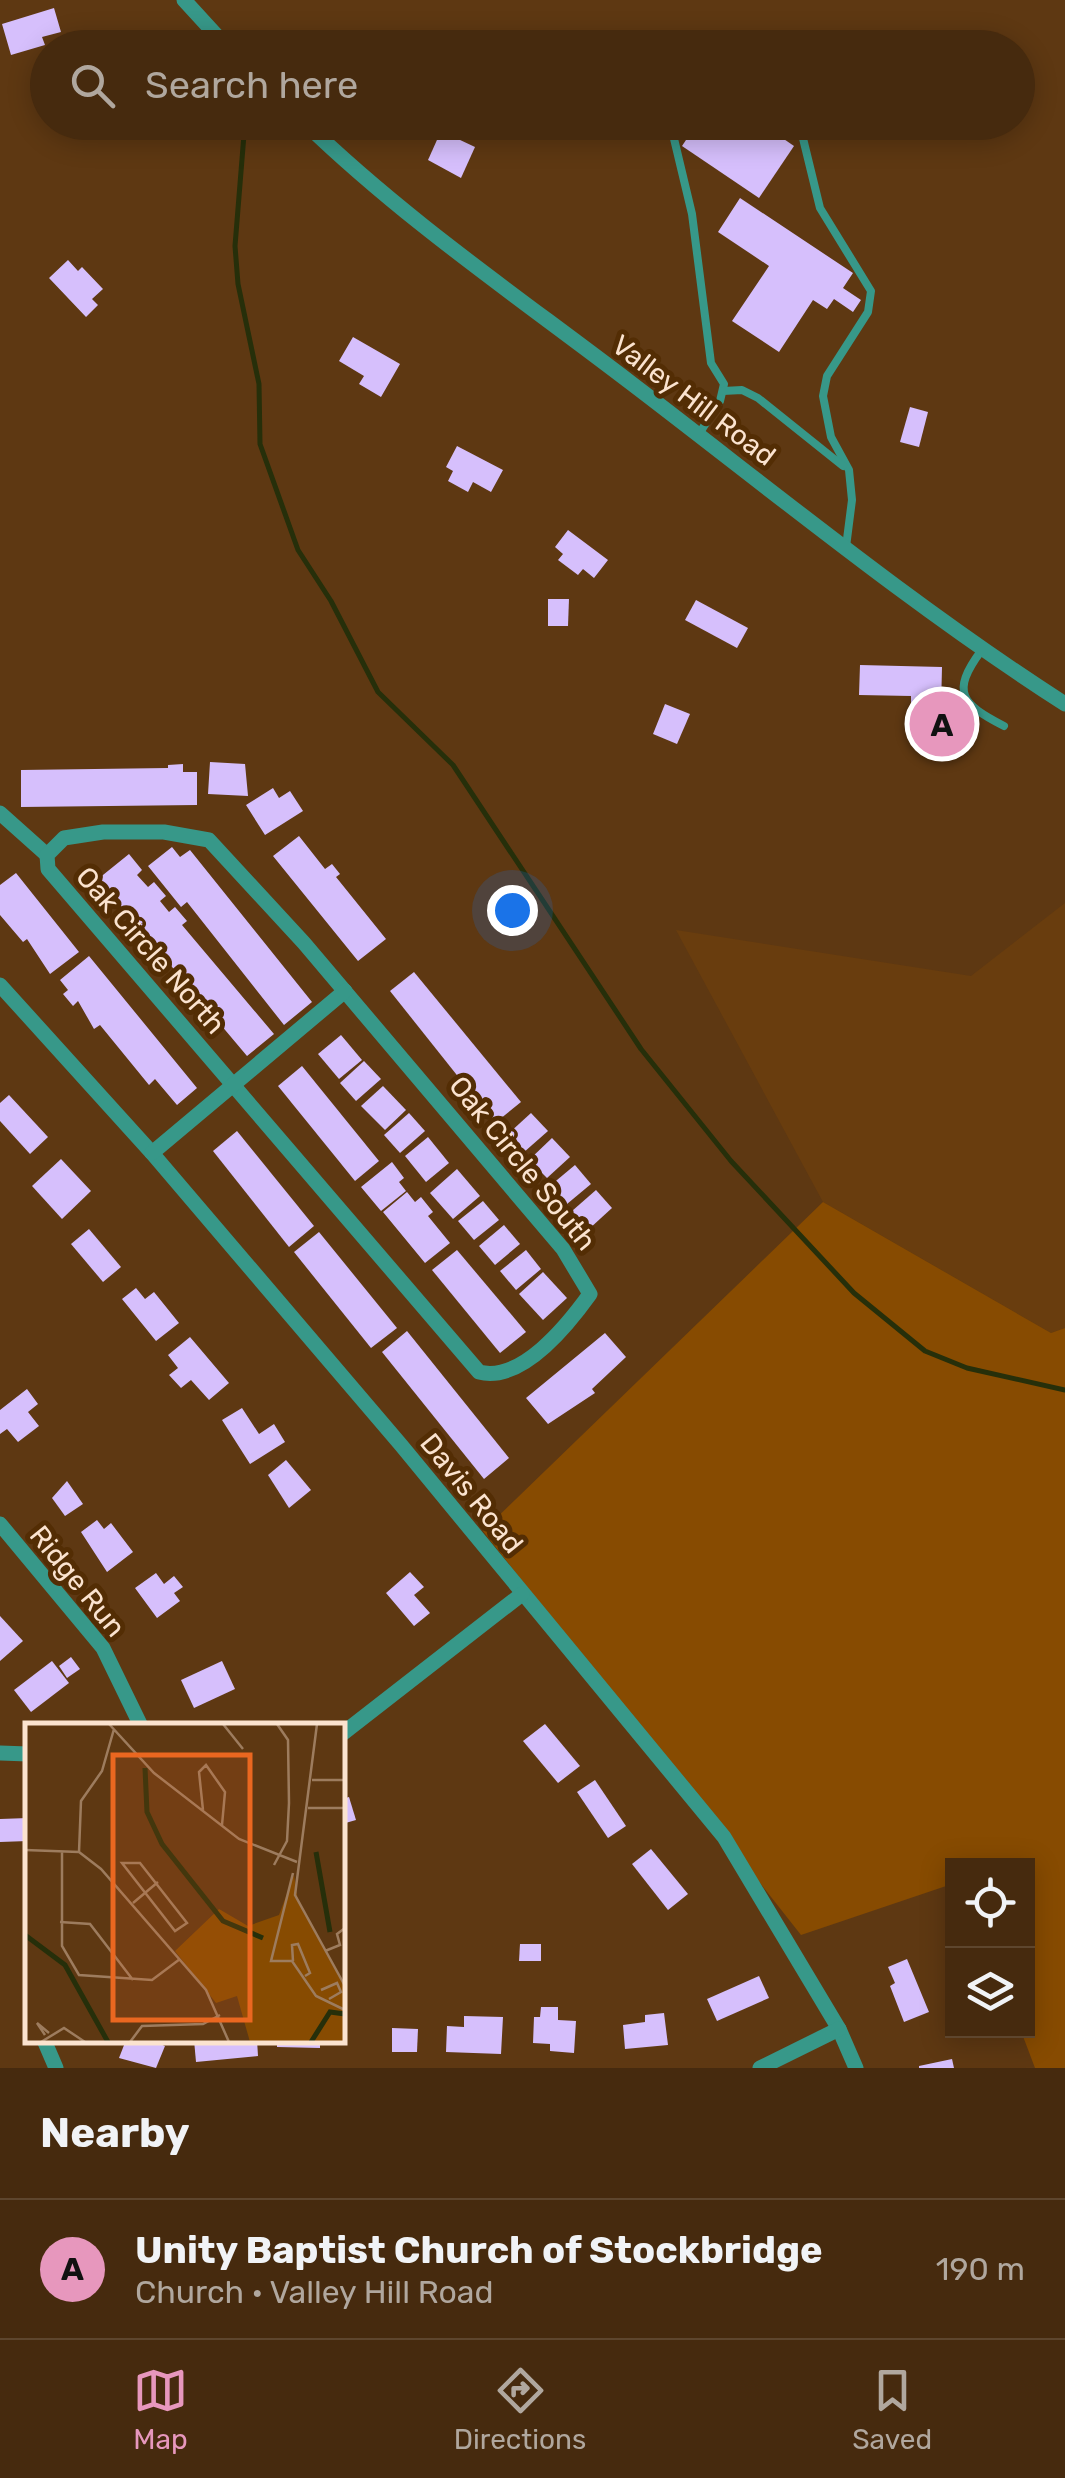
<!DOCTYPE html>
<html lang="en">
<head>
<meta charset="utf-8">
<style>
  :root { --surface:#462a0e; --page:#4d3217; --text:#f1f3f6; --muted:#b0a79e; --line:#5e462e; --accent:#e797bd }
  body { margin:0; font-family:Rubik,sans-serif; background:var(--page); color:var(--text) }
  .controls { position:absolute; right:30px; bottom:30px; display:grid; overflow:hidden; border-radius:0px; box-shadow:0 5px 25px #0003 }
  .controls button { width:90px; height:90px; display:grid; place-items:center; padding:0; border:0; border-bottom:2px solid var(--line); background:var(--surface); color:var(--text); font:50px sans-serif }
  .you { position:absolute; left:512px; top:910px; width:35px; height:35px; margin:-25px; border:8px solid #fff; border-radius:50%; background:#1a73e8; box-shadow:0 0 0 15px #1a73e833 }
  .badge { display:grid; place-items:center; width:65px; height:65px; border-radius:50%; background:var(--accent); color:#111; font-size:32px; font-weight:700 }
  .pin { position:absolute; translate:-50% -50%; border:5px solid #fff; box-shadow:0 2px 10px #0006 }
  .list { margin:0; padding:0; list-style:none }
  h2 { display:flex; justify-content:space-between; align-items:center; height:130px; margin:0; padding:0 40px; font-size:42px }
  h2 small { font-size:32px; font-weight:400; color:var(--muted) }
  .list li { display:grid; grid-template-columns:65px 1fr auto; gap:30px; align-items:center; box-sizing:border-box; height:140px; padding:0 40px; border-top:2px solid var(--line) }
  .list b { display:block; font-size:38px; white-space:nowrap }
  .list p { margin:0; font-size:32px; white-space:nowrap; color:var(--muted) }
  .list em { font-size:32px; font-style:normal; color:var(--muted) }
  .icon { flex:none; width:55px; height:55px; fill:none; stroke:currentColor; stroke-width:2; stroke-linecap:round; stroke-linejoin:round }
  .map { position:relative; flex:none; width:1065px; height:2068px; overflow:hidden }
  .search { position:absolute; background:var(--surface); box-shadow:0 5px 25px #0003; left:30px; right:30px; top:30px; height:110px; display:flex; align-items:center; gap:25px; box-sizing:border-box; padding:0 35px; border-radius:55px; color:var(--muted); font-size:38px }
  .sheet { height:270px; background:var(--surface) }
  nav { display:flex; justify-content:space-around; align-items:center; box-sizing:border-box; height:140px; border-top:2px solid var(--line); background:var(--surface); font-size:28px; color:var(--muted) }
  nav a { display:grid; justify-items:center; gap:5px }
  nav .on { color:var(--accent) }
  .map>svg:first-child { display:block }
</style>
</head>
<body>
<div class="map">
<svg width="1065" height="2068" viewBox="0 0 1065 2068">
  <rect width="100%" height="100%" fill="#5e3812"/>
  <path fill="#693d0e" d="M1065 903V1328L1051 1333 823 1202 676 930 971 976Z"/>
  <path fill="#874b01" d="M823 1202 1051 1333 1065 1328V2068H1035L1021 2031 1028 2030V1866H952V1884L801 1935 483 1531Z"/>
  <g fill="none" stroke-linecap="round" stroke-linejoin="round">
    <path stroke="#262f0a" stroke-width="5" d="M245 122 235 246 238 284 259 384 260 444 298 550 331 601 378 692 453 765 641 1049 731 1161 854 1293 925 1351 967 1368 1065 1390"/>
  </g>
  <g fill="#d6bffc">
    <path d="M54 8 61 32 42 37 45 45 11 55 2 24Z"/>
    <path d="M698 122H759L794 146 759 198 682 146Z"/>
    <path d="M441 131 475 147 461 178 428 160Z"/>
    <path d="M740 198 853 273 843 288 861 300 853 312 834 299 827 309 813 300 779 352 732 321 769 266 718 232Z"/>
    <path d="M68 260 78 271 82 267 103 289 92 299 98 305 86 317 49 278Z"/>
    <path d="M353 337 400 364 381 397 359 384 364 376 339 361Z"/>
    <path d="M910 407 928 412 919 447 900 442Z"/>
    <path d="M457 446 503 470 491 492 473 482 468 492 448 481 453 471 446 467Z"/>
    <path d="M568 530 608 560 594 578 583 569 578 575 558 560 563 554 555 547Z"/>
    <path d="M548 599H569L568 626H548Z"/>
    <path d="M696 600 748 628 737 648 685 620Z"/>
    <path d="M860 665 942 667 941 709 911 708V696L859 695Z"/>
    <path d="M665 704 690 714 677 744 653 734Z"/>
    <path d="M210 762 245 764 248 796 208 794Z"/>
    <path d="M183 764V772H197V805L21 807V770L168 768V765Z"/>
    <path d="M273 788 279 798 290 791 303 811 265 835 246 805Z"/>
    <path d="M299 836 325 869 332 864 340 874 336 877 386 939 358 961 273 856Z"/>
    <path d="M172 847 180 857 190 850 312 1002 284 1025 187 902 181 907 148 866Z"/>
    <path d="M129 854 142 870 137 875 148 887 154 882 166 896 160 901 169 912 175 907 187 921 182 925 274 1034 247 1056 98 879Z"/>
    <path d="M16 873 79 952 50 974 27 939 23 942 0 915V885Z"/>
    <path d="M89 956 197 1088 177 1105 155 1079 149 1085 100 1025 94 1029 78 1001 73 1006 63 994 68 990 60 980Z"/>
    <path d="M414 972 521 1102 495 1123 390 991Z"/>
    <path d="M341 1035 362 1060 339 1079 318 1054Z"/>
    <path d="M364 1061 381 1079 356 1101 340 1083Z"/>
    <path d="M302 1066 379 1161 355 1181 278 1086Z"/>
    <path d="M383 1086 406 1110 385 1130 361 1106Z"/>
    <path d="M9 1095 48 1137 30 1154 0 1121V1103Z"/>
    <path d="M409 1113 425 1131 400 1153 384 1135Z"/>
    <path d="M531 1113 548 1131 523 1153 507 1135Z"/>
    <path d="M237 1131 314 1226 289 1247 213 1151Z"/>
    <path d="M428 1137 449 1163 426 1182 405 1156Z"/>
    <path d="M552 1138 570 1157 547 1178 529 1160Z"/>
    <path d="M61 1159 91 1191 62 1219 32 1186Z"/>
    <path d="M392 1162 404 1178 399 1182 406 1191 381 1211 361 1187Z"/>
    <path d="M575 1165 591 1184 567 1204 551 1185Z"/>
    <path d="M457 1169 480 1196 453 1219 430 1193Z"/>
    <path d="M596 1190 612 1208 589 1229 572 1211Z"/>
    <path d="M407 1192 415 1202 421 1197 433 1212 428 1216 450 1243 425 1263 383 1212Z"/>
    <path d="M483 1201 499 1220 474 1240 458 1221Z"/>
    <path d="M504 1225 520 1244 495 1265 479 1246Z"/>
    <path d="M89 1229 121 1267 103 1282 71 1244Z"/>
    <path d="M319 1232 397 1328 371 1348 294 1252Z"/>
    <path d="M457 1250 526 1332 500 1353 432 1270Z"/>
    <path d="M526 1250 541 1269 516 1290 500 1271Z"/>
    <path d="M543 1272 567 1298 543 1320 519 1294Z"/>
    <path d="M136 1288 145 1299 154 1292 179 1323 156 1341 122 1299Z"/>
    <path d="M407 1331 509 1458 484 1479 382 1352Z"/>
    <path d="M605 1333 626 1357 592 1389 595 1393 548 1424 526 1398Z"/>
    <path d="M190 1337 229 1383 209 1400 191 1380 181 1388 169 1375 178 1368 168 1355Z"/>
    <path d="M27 1389 38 1404 28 1412 39 1426 18 1442 7 1429 0 1434V1410Z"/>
    <path d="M242 1408 259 1434 274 1424 285 1442 250 1464 222 1420Z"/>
    <path d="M286 1460 311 1490 289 1508 268 1475Z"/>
    <path d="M67 1481 83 1504 65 1516 52 1498Z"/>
    <path d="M97 1520 104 1529 111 1523 133 1552 107 1572 81 1532Z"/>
    <path d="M410 1572 424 1587 414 1595 430 1613 414 1626 386 1593Z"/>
    <path d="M156 1573 164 1584 174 1576 183 1587 174 1593 180 1601 157 1618 135 1588Z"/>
    <path d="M0 1616 23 1641 0 1661Z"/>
    <path d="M71 1657 80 1669 67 1678 59 1666Z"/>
    <path d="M52 1661 69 1683 31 1712 14 1690Z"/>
    <path d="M222 1661 235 1689 194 1708 181 1680Z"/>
    <path d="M545 1724 580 1766 558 1783 523 1741Z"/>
    <path d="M595 1780 626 1826 608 1838 577 1792Z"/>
    <path d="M349 1797 356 1820 342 1824V1799Z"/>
    <path d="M28 1818V1841L0 1842V1819Z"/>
    <path d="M651 1849 688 1894 668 1910 632 1864Z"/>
    <path d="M520 1944H541V1961H519Z"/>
    <path d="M907 1959 929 2012 904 2022 890 1986 895 1983 888 1967Z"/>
    <path d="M759 1976 769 1998 717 2021 707 1999Z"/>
    <path d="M541 2007H558V2020L576 2021 574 2053 550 2051V2044L533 2043 534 2017H540Z"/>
    <path d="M664 2013 668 2045 625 2049 623 2025 645 2022V2015Z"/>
    <path d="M464 2016 503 2017 501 2054 446 2052 447 2026 464 2027Z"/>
    <path d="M392 2028 418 2029 417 2052H392Z"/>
    <path d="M126 2040H151L165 2046 156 2068 119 2058Z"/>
    <path d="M194 2040H257L258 2056 196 2062Z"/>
    <path d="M277 2040H320V2048L277 2047Z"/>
    <path d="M952 2059 954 2068H919V2066Z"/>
  </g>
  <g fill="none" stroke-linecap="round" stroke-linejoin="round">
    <g stroke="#379889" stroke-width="8">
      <path d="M670 122 692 214 711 363 724 384 720 401 699 434"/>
      <path d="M799 122 820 208 871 291 868 312 827 376 823 396 831 437 849 470 852 500 846 547"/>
      <path d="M723 391 742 390 758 398 843 466"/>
      <path d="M981 651C950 693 962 704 1004 726"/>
    </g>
    <g stroke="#379889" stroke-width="15">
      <path d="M184 0 228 48"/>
      <path d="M304 122C405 220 520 298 631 383 774 492 914 607 1065 704"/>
      <path d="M0 813 47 855"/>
      <path d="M103 832H164L209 840 304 943 563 1249 590 1294C567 1326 521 1383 479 1372L48 869 47 855 64 838Z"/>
      <path d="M0 985 152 1153 401 1445 724 1837 839 2029 856 2068"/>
      <path d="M152 1153 345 991"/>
      <path d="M0 1524 103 1648 141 1726"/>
      <path d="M342 1734 522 1594"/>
      <path d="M0 1753 28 1754"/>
      <path d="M44 2040 56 2068"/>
      <path d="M760 2068 839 2029"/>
    </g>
  </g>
  <g text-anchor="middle" stroke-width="10" stroke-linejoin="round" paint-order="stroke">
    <g font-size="28" fill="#fbe3cf" stroke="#532d04">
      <text transform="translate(694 400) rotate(37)" y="10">Valley Hill Road</text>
      <text transform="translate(151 950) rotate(49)" y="10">Oak Circle North</text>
      <text transform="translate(523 1163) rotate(51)" y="10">Oak Circle South</text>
      <text transform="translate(472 1493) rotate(51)" y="10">Davis Road</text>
      <text transform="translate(78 1581) rotate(51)" y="10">Ridge Run</text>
    </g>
  </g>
  <g transform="translate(25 1723)">
    <rect width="320" height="320" fill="#5e3812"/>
    <path d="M269 152 273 178 320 262V319H225L212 273 191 280 150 228 194 186 223 203 254 192Z" fill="#874b01"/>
    <path fill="none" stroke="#262f0a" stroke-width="5" d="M120 45 122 89 137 121 198 198 238 215M291 129 305 209M0 212 40 242 83 319M286 319 305 289 320 291"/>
    <path fill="none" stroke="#9d7c5e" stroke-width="2.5" d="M84 1 129 50 214 116 272 139M198 1 218 26M292 1 270 172 320 263M287 57H320M283 85H320M178 87 174 49 181 42 200 69 197 102M0 127 54 129 76 146 181 267 204 319M37 129V223L54 252 127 257 155 236M54 129 56 78 77 48 89 6M97 140H115L162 200 150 208ZM249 142 262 118 264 80 263 17 252 1M268 150 246 238H267L291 273 320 287M108 180 133 159M35 199 65 201 108 257M300 228 315 222 312 211 320 205M268 238 267 222 273 221 285 250 280 253M296 267 312 260 316 269 304 276M20 312 12 300 24 310M16 319 39 305 60 319M105 319 117 303 178 301 195 292"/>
    <path fill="#ea6720" fill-opacity="0.15" stroke="#ea6720" stroke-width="5" d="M88 32H225V297H88Z"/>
    <rect width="320" height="320" fill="none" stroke="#fbe3cf" stroke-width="5"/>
  </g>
</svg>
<div class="controls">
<button><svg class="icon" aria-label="locate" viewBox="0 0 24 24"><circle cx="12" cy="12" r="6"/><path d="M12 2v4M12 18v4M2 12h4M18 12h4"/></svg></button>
<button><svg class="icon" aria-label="layers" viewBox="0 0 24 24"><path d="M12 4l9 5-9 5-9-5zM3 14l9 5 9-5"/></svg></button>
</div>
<div class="you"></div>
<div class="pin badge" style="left:942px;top:724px">A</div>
<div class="search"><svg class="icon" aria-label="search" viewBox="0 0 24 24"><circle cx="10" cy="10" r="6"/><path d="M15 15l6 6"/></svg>Search here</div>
</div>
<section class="sheet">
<h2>Nearby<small></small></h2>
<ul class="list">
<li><span class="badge">A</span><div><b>Unity Baptist Church of Stockbridge</b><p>Church · Valley Hill Road</p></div><em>190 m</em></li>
</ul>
</section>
<nav>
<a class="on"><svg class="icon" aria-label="map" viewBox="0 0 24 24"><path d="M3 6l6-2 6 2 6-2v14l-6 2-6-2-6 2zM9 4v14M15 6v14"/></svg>Map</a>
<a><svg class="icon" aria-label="directions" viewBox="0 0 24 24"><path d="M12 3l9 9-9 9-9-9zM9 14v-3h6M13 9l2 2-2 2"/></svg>Directions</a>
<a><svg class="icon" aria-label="saved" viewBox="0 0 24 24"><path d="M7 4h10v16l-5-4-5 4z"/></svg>Saved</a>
</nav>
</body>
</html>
